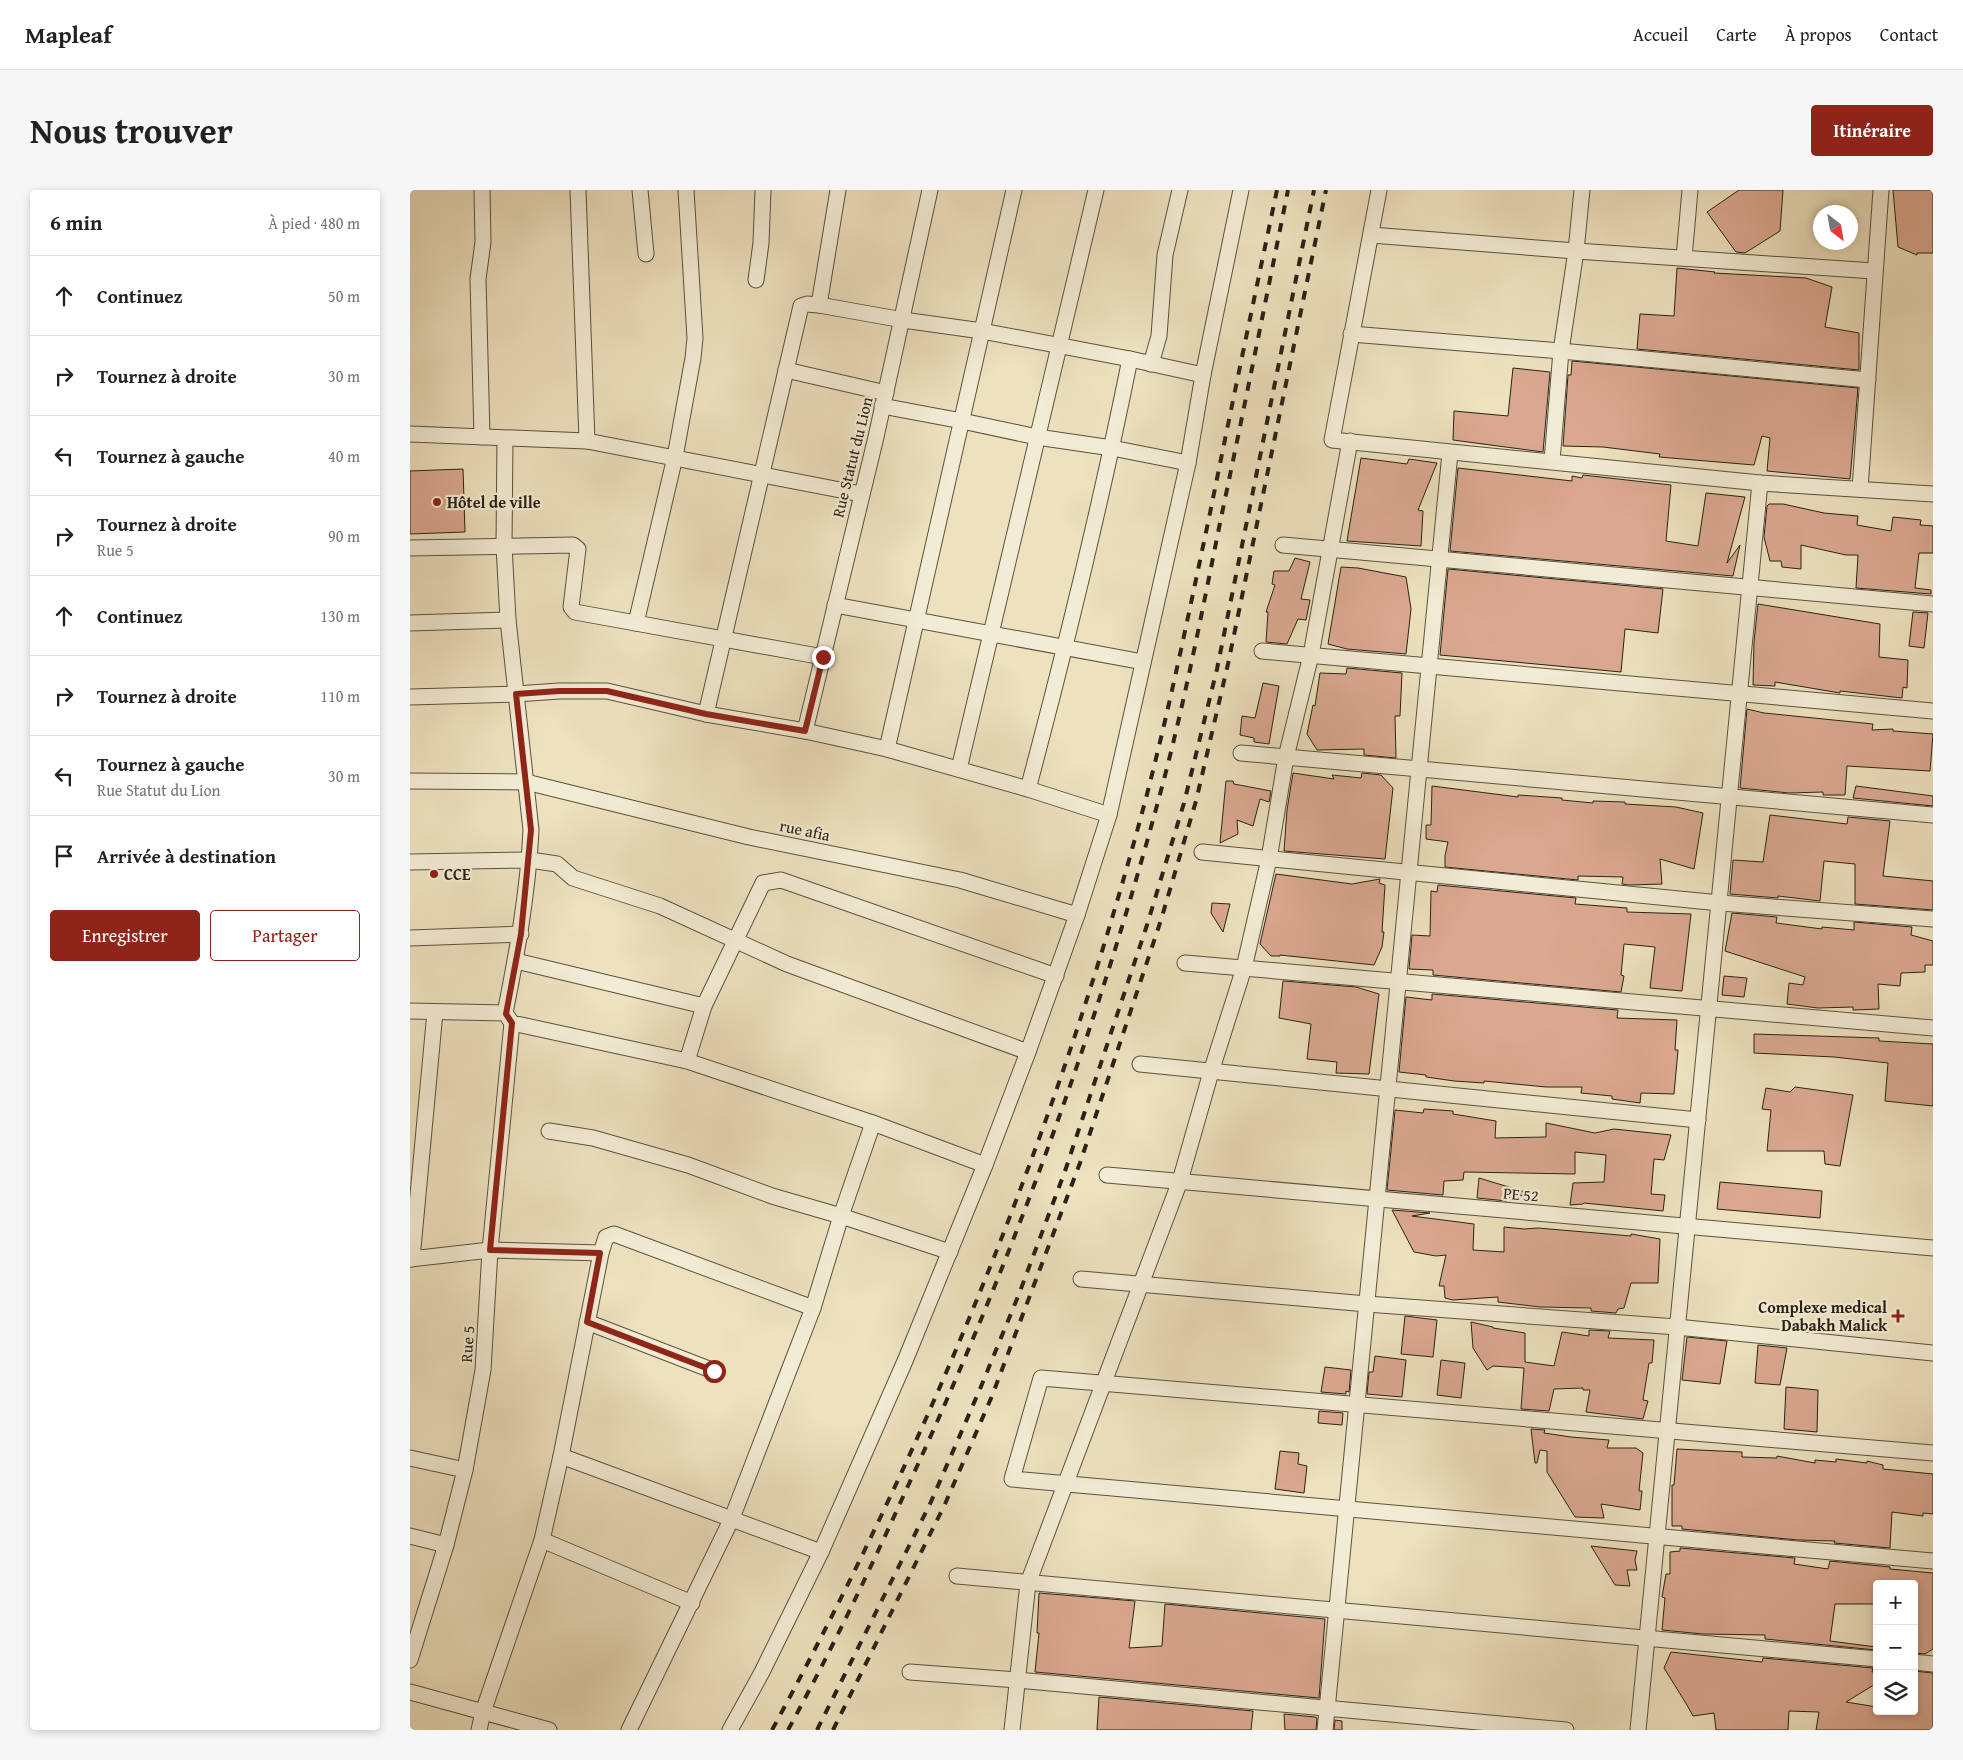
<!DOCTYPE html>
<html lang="fr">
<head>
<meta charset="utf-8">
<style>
  :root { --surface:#fff; --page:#f6f6f6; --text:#222; --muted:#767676; --line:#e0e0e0; --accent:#8f2418 }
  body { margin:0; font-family:"Gentium Book Plus",serif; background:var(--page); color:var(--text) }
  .controls { position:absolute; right:15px; bottom:15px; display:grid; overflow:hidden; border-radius:5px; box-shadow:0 2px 8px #0003 }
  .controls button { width:45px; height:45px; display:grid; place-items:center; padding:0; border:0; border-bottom:1px solid var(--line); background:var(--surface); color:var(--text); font:25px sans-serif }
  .compass { position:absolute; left:1403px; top:15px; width:45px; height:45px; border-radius:50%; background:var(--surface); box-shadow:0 2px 8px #0003; rotate:149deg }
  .stop { position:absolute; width:15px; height:15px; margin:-11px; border:4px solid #8f2418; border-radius:50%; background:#fff }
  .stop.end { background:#8f2418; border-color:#fff; box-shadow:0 1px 5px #0008 }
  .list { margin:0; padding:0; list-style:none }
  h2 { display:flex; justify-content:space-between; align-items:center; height:65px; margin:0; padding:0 20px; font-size:21px }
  h2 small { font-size:16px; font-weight:400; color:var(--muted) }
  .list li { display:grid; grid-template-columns:32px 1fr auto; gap:15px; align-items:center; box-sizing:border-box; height:80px; padding:0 20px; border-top:1px solid var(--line) }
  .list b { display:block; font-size:19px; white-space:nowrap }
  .list p { margin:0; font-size:16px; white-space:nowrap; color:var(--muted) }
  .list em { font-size:16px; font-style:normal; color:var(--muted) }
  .actions { display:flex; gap:10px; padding:15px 20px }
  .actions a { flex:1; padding:11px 0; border:1px solid var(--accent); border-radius:5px; text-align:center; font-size:18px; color:var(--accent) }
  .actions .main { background:var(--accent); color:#fff }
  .icon { flex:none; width:28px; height:28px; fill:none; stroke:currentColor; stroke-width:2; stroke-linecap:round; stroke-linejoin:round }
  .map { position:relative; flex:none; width:1523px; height:1540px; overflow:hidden; border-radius:5px }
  header { display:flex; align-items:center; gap:30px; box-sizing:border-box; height:70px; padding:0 25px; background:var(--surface); border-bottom:1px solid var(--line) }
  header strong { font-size:24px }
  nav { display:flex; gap:28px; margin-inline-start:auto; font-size:18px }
  .intro { display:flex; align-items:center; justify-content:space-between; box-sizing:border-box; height:120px; padding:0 30px }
  h1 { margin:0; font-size:35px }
  .button { padding:12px 22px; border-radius:5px; background:var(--accent); color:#fff; font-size:18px; font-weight:700 }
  main { display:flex; gap:30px; padding:0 30px }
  aside { flex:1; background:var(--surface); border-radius:5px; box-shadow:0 2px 8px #0003 }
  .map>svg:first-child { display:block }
</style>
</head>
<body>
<header>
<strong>Mapleaf</strong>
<nav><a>Accueil</a><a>Carte</a><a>À propos</a><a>Contact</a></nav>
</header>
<div class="intro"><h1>Nous trouver</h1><a class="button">Itinéraire</a></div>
<main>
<aside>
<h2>6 min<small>À pied · 480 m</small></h2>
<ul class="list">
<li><svg class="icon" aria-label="ahead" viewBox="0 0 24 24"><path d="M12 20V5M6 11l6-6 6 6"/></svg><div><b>Continuez</b></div><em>50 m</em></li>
<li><svg class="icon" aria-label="right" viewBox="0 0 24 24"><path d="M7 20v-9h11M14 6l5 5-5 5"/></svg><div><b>Tournez à droite</b></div><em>30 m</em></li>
<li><svg class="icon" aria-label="left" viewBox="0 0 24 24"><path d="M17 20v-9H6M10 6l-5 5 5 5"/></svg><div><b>Tournez à gauche</b></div><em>40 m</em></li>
<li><svg class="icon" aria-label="right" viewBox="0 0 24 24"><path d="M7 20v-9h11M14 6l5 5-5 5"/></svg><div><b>Tournez à droite</b><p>Rue 5</p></div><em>90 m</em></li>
<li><svg class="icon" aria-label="ahead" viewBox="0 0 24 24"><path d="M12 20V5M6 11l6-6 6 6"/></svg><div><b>Continuez</b></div><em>130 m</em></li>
<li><svg class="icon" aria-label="right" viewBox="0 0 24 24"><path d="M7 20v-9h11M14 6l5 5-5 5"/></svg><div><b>Tournez à droite</b></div><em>110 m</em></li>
<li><svg class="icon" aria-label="left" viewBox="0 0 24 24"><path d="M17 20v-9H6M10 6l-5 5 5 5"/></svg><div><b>Tournez à gauche</b><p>Rue Statut du Lion</p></div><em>30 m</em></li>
<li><svg class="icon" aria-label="arrive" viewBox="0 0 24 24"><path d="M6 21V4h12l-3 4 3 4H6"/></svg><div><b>Arrivée à destination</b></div></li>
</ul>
<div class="actions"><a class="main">Enregistrer</a><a>Partager</a></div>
</aside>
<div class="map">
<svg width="1523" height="1540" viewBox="0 0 1523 1540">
  <rect width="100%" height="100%" fill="#ede1be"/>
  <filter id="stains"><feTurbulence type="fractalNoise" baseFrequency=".004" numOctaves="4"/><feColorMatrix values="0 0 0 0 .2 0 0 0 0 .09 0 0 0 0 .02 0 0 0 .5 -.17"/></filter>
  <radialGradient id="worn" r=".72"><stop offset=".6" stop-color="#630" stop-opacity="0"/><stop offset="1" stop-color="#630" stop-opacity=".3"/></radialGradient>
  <g fill="#daa890" stroke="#292116">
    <path d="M1329 0H1373L1370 41 1335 63 1326 62 1297 22Z"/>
    <path d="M1483 0H1523V63H1507V65L1488 57Z"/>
    <path d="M1267 78 1305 82 1304 83 1396 88 1422 97 1415 137 1449 143V180L1227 159 1230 124 1264 126Z"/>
    <path d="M1162 171 1448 198 1440 289 1357 281 1360 248 1352 246 1344 275 1249 267 1250 264 1193 257 1153 256 1158 185H1161Z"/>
    <path d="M1103 178 1140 182 1133 262 1043 250 1044 221 1098 226Z"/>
    <path d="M951 268 997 274 999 269 1027 273 1008 320 1013 321 1011 356 937 351Z"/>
    <path d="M1048 278 1162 291V286L1172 288 1173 285 1261 295 1256 351 1288 356 1296 303 1335 307 1317 373 1330 355 1323 386 1040 361Z"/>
    <path d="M53 279 55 342 0 344V281Z"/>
    <path d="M1359 314H1373L1414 323 1448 326 1447 335 1481 341 1483 327 1511 330 1510 335 1523 336V363H1509L1505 398 1521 400V404L1446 398 1448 365H1436L1391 355V379L1372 377 1371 371H1360L1354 347 1357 316Z"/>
    <path d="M885 368 900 372 891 409 900 410 896 430 888 429 877 454 856 452 858 422H856L865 395 862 394 864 381H879Z"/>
    <path d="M931 377 948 378 996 387 1001 419 996 464 937 459 918 454Z"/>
    <path d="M1038 379 1253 399 1248 443 1215 439 1211 482 1030 465Z"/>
    <path d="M1348 414 1470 434 1469 467 1498 470 1497 498 1493 497 1492 508 1430 501V503L1365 492V496L1343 495 1344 452Z"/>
    <path d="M1503 422 1518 423 1514 458 1499 456Z"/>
    <path d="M937 478 992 483 990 526H985L986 568 954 565V559L907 560 897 544 903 515 905 516 910 483 936 484Z"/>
    <path d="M853 493 869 496 859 554 844 552V548L830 545 832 526 845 528Z"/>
    <path d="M1337 519 1354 523 1463 534 1462 540 1483 539V541L1523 544 1520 581 1437 576 1435 605H1413V602L1379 603 1330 598Z"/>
    <path d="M883 583 924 589 922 585 951 588 952 583 971 585 983 598 975 669 874 661 877 620Z"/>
    <path d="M816 591H823L824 594 861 601 859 612 850 609 843 636 827 630 828 644 810 653Z"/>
    <path d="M1022 596 1108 607V605L1152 608V610L1183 613V611L1215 612V614L1266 617 1293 623 1284 679 1250 669 1252 694 1219 695 1212 694 1213 687 1168 686V690L1035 677V666L1038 652 1016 649V635H1021Z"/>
    <path d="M1446 596 1523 606V616L1443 608Z"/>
    <path d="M1360 625 1437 634 1438 627 1480 631 1473 686 1523 691V720L1445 714V674L1414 671 1410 711 1368 706V708L1320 704 1323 670 1353 672Z"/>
    <path d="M866 684 942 694 970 689 969 693 975 695 972 742H974L972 757 964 775 870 765V766H861L850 754Z"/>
    <path d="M1028 695 1166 708 1165 714 1217 718V722L1281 724 1272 801 1240 798 1245 757 1214 754 1211 785 1214 786 1211 802 1023 785V780L999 779 1002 745 1020 746 1021 701 1027 702Z"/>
    <path d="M802 713 820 714 813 742 801 723Z"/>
    <path d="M1322 723 1367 727 1366 733 1412 739V737L1444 740V732L1502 737 1501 745 1523 751V775H1515V782L1491 783 1490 796 1468 794 1469 819 1443 820V817L1408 818 1377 814 1379 793 1393 795 1395 787 1315 761Z"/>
    <path d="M1314 786 1337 788 1334 807 1312 805Z"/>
    <path d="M873 791 946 797 969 804 959 884 926 883 927 872 897 869 901 834 869 828Z"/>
    <path d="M1022 804 1208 820 1207 828 1267 830 1265 860H1268L1264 904 1231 903 1230 913 1202 909V906L1171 903 1172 897H1136L1074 891V893L1044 891 1016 887V885L989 882 996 807 1022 810Z"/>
    <path d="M1344 844 1469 848V851L1523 854V916L1475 911 1478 873 1424 867 1344 863Z"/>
    <path d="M1385 897 1443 905 1430 976 1415 974 1414 961H1357L1361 920 1352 919 1356 898 1380 902Z"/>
    <path d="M1014 919 1043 921V924L1086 931 1085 948 1136 947V933L1185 943 1204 939 1261 945 1254 970 1244 969 1241 1004 1255 1005 1253 1021 1174 1013 1173 1014 1160 1015 1163 993 1194 992 1196 965 1165 962V984L1054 982 1053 990 1034 991 1033 1005 977 1000 985 920 1013 923Z"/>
    <path d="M1069 988 1122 1004 1097 1008V1011L1067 1008Z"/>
    <path d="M1310 992 1412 1001 1410 1028 1307 1019Z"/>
    <path d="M982 1020 1020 1023 1002 1026 1064 1034 1063 1060 1094 1062V1037L1114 1039 1128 1038 1221 1046V1044L1250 1049 1248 1093H1221L1214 1118 1208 1119 1206 1123 1181 1121V1118L1130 1117 1088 1112V1107L1043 1110 1035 1108 1034 1096H1029L1036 1065 1026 1066 1004 1062Z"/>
    <path d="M995 1126 1027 1130 1023 1167 991 1164Z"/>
    <path d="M1061 1132 1083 1137V1138L1115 1143V1172L1144 1176 1152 1142 1179 1146V1140L1200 1141 1198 1148 1244 1150 1242 1173H1239L1233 1210 1238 1211 1233 1229 1176 1222 1180 1200H1173V1198L1144 1199 1139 1221 1111 1219 1114 1178 1083 1176 1077 1180 1063 1158Z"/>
    <path d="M1277 1147 1317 1151 1310 1194 1272 1190Z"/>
    <path d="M1348 1155 1377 1158 1370 1195 1345 1193Z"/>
    <path d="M965 1166 996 1170 992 1207 957 1204 959 1182H963Z"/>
    <path d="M1031 1170 1055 1173 1051 1208 1027 1205Z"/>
    <path d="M915 1177 941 1180 939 1202 936 1201V1204L911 1202Z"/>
    <path d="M1376 1197 1408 1200 1407 1242 1374 1239Z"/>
    <path d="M909 1221 933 1223 932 1235 908 1233Z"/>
    <path d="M1121 1239 1135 1240 1134 1243 1161 1247 1199 1250 1197 1258H1226L1233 1263 1229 1301H1232L1230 1320 1191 1314 1194 1328 1165 1327 1137 1282V1261L1130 1260 1127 1273H1125Z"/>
    <path d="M1267 1259 1332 1262V1267L1367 1268V1266L1405 1273V1270L1426 1272V1269L1457 1273V1271L1473 1275V1279L1523 1284V1324L1513 1323V1326L1482 1322 1480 1358 1424 1353 1425 1351 1388 1350 1272 1339V1336H1262V1295H1264Z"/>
    <path d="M870 1261 889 1263 888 1274 897 1276 894 1303 865 1299Z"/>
    <path d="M1181 1356 1227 1361 1225 1370 1227 1380H1217L1220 1396 1205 1395Z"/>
    <path d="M1270 1358 1385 1368 1384 1374 1418 1379 1420 1371 1480 1377V1379L1523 1383V1459L1515 1464 1504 1463V1394H1467V1414H1425L1420 1451 1466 1457V1460L1355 1449V1445L1293 1444 1252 1440 1255 1408 1252 1407 1256 1384H1260V1362L1270 1361Z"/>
    <path d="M629 1403 725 1411 719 1458 752 1456 755 1414 915 1429 909 1508 625 1482 629 1443H627Z"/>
    <path d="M1261 1462 1352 1472 1353 1468 1463 1478 1462 1482 1467 1483V1493L1436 1512 1467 1517V1521H1504V1481L1523 1483V1540H1406L1409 1522 1379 1521 1378 1540H1306L1304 1523 1283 1526 1277 1515 1254 1478Z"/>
    <path d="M689 1507 843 1521 841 1540H687Z"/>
    <path d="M874 1524 905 1527 907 1528 906 1540H875Z"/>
    <path d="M925 1530 932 1531V1540H924Z"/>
  </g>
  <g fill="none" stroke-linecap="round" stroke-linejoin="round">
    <g stroke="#5a5140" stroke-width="17">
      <g id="street">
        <path d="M168 0 177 251"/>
        <path d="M230 0 236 64"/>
        <path d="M969 0 922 250 1350 293 1523 304"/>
        <path d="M961 45 1166 61 1464 81"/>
        <path d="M1274 68 1280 0"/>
        <path d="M346 90 351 53 353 0"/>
        <path d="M409 115 428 0"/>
        <path d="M941 144 1151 161 1458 190"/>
        <path d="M741 174 749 146 755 65 770 0"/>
        <path d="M376 180 476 203"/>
        <path d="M472 216 552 231 627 247 702 258 778 273"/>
        <path d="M0 244 177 251 451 304"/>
        <path d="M72 247 68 89 73 52 72 0"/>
        <path d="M95 249 94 356 98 430 121 640C118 702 107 763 95 823"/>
        <path d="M1142 271 1151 161 1166 61 1172 0"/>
        <path d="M1450 299 1471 0"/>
        <path d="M873 355 1523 414"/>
        <path d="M0 358 163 355 168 359 161 417 165 422 413 467"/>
        <path d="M425 415 733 472"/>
        <path d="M0 433 98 430"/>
        <path d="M226 433 265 267 283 168 285 148 276 0"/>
        <path d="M852 461 1523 521"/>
        <path d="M0 507 106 504 149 501H197L296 524 395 541 477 559 618 599 699 625"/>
        <path d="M296 524 391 116 397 114 409 115 493 130 572 141 720 169 793 185"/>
        <path d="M395 541 466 247 520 0"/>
        <path d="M477 559 604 0"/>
        <path d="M831 563 1523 625"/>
        <path d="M549 579 686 0"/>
        <path d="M0 591 116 592 339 647 550 690 667 725"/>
        <path d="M618 599C656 457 691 313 720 169"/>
        <path d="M792 662 1310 713 1523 729"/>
        <path d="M0 672 120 670 147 674 163 688 250 716 377 774 618 862"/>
        <path d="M0 748 111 744"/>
        <path d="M106 771 294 816"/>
        <path d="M775 773 1523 838"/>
        <path d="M0 821 95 823 102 833 277 871 463 933 575 975"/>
        <path d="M277 871 294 816 353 693 371 690 646 786"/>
        <path d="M730 874 1288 930"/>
        <path d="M139 941 183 948 278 975 362 1006 431 1026 540 1062"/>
        <path d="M697 985 1523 1058"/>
        <path d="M0 1069 80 1060 191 1063"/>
        <path d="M2 1069 25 822"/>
        <path d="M671 1089 957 1114 1267 1137 1523 1163"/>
        <path d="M177 1132 304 1181"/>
        <path d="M1523 1263 631 1188 602 1289 1523 1371"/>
        <path d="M151 1266 411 1362"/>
        <path d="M0 1268 55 1280"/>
        <path d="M0 1346 36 1355"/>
        <path d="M132 1350 282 1413"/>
        <path d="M547 1386 1467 1469"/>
        <path d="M0 1470 36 1355 55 1280 73 1180 80 1060 102 833"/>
        <path d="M1504 1472 1523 1474"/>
        <path d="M500 1482 607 1490 1156 1540"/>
        <path d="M0 1502 139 1540"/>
        <path d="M69 1540 73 1522 132 1350 151 1266 191 1063 196 1047 204 1044 403 1118"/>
        <path d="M219 1540 322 1328 403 1118 431 1026 463 933"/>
        <path d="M320 1540 352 1482 411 1362 495 1171 575 975 618 862 667 725 699 625 778 273 793 185 831 0"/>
        <path d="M602 1540 618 1393 770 991 801 882 834 778 859 669 876 567 901 465 940 251"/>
        <path d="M915 1540 1040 263"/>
        <path d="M1228 1540 1350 293"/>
      </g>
    </g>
    <use href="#street" stroke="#f3ecd5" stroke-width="15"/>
    <g stroke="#292116" stroke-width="4" stroke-dasharray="9 9" stroke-linecap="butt">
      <path d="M362 1540C522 1246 650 932 736 608 760 516 779 422 799 328 821 219 844 109 867 0"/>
      <path d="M378 1540C421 1461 460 1380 497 1298 600 1076 685 845 749 608 774 516 792 422 811 328 834 219 856 109 878 0"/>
      <path d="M407 1540 520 1314 570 1199 609 1104 655 981 737 735 774 613 807 479 904 0"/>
      <path d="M423 1540 535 1314 582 1206 670 973 751 730 786 611 818 474 916 0"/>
    </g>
  </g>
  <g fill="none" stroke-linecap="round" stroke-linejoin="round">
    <path stroke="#8f2418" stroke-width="6" d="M304 1181 177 1132 190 1063 80 1060 102 833 96 824 111 744 121 640 106 504 149 501H197L296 524 395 541 413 467"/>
  </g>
  <g fill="#8f2418" stroke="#f3ecd5" stroke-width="2">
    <circle cx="27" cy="312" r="5"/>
    <circle cx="24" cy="684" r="5"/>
    <path d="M1485.5 1118.5h5v5h5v5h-5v5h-5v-5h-5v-5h5z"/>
  </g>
  <g text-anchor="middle" stroke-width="4.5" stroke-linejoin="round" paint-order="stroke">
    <g font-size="16" fill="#292116" stroke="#f3ecd5">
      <text transform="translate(442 267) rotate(-76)" y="6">Rue Statut du Lion</text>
      <text transform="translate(395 640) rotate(12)" y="6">rue afia</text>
      <text transform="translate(1111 1004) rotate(5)" y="6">PE 52</text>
      <text transform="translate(57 1154) rotate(-86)" y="6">Rue 5</text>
    </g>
    <g font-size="16" font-weight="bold" fill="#292116" stroke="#f3ecd5" text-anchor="start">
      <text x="37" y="318">Hôtel de ville</text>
      <text x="34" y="690">CCE</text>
      <text x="1477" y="1123" text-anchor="end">Complexe medical<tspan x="1477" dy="18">Dabakh Malick</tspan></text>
    </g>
  </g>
  <rect width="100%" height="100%" filter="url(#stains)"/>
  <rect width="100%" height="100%" fill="url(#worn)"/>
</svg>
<div class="controls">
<button>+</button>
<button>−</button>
<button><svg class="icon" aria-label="layers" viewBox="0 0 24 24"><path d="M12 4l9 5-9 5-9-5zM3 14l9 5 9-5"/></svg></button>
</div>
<svg class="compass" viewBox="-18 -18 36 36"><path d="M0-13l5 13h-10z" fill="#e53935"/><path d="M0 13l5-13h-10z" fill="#767676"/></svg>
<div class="stop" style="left:304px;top:1181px"></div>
<div class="stop end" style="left:413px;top:467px"></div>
</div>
</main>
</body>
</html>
